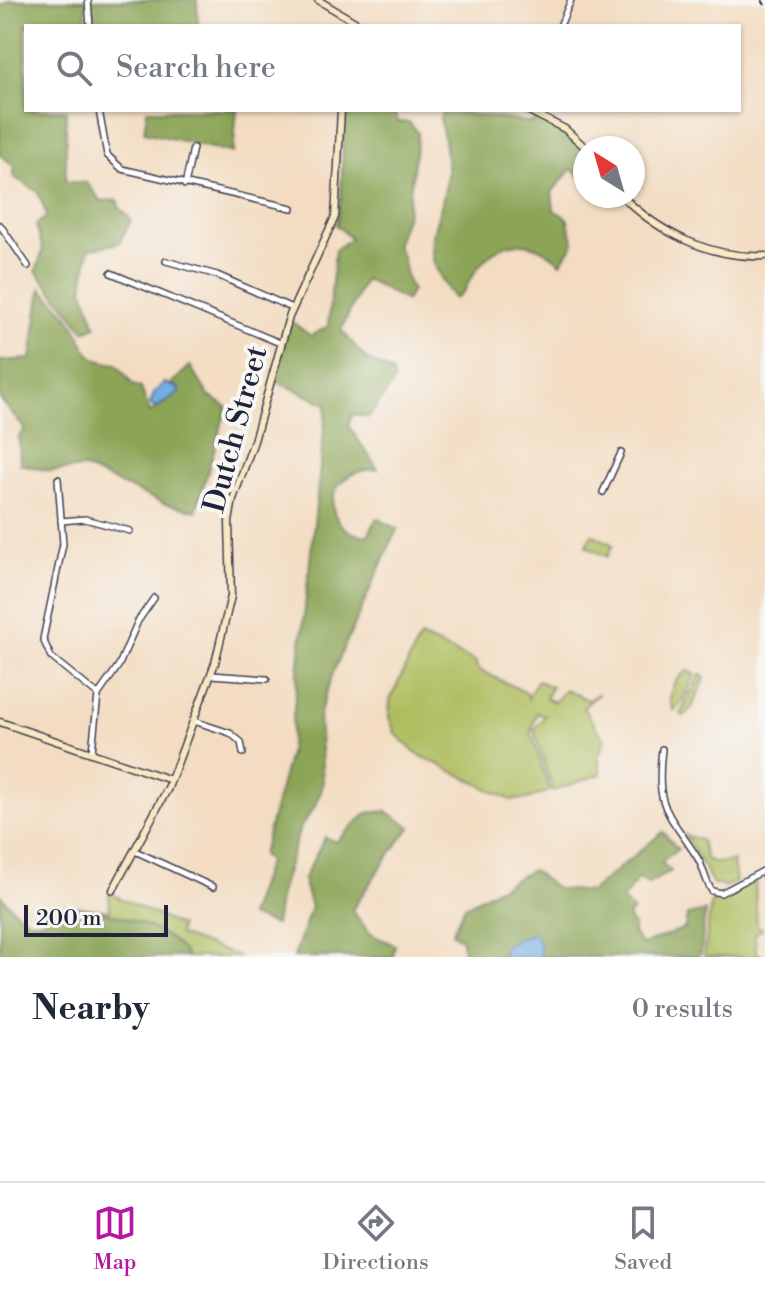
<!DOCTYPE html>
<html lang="en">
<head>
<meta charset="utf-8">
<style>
  :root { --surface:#fff; --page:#f2f2f3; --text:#1f2937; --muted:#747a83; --line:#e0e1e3; --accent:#b5179e }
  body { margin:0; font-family:"Libre Bodoni",serif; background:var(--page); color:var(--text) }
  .compass { position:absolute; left:573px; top:136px; width:72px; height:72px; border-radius:50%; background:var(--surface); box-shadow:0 2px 6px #0004; rotate:323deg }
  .scale { position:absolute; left:24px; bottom:20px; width:144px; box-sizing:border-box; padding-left:8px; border:4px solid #22223b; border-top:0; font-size:22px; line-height:28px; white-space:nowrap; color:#22223b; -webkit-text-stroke:6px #f6f6f2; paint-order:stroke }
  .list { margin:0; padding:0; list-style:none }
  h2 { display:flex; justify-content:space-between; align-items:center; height:104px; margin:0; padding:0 32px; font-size:34px }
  h2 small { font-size:26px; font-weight:400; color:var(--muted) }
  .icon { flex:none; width:44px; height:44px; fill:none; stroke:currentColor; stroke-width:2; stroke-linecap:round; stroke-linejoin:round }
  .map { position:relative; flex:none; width:765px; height:957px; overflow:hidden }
  .search { position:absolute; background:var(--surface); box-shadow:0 2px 6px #0004; left:24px; right:24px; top:24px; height:88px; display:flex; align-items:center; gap:20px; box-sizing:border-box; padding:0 28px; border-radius:0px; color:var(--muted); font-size:30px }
  .sheet { height:224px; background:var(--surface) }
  nav { display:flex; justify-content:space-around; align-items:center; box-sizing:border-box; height:112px; border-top:2px solid var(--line); background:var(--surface); font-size:22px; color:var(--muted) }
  nav a { display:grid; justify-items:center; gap:4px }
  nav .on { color:var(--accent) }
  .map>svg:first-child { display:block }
</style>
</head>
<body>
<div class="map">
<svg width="765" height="957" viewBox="0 0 765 957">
  <rect width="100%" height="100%" fill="#f6f6f2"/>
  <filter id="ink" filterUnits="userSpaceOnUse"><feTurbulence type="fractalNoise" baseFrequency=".0125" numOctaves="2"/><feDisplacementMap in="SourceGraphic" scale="16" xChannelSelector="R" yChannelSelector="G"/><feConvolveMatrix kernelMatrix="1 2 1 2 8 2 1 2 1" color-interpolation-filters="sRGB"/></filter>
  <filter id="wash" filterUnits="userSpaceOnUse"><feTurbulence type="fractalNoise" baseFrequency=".006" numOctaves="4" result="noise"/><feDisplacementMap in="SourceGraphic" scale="32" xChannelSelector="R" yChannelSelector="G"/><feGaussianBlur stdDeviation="1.8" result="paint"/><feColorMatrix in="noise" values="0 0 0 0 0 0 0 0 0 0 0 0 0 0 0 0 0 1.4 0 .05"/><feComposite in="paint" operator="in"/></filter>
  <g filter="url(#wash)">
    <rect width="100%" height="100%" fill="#f3dcc1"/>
    <g fill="#afbd5f" stroke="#68704d" stroke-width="2">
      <path d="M592 534 613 545 607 557 586 546Z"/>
      <path d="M420 637 475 661 479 670 527 693 528 698 537 680 551 687 546 698 555 702 565 689 588 700 599 693 583 708 605 740 598 757 601 774 553 791 534 730 545 716 537 713 531 732 550 791 527 799 511 800 415 753 395 733 389 717 390 700Z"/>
      <path d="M687 671 695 674 683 701 674 711C665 696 673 680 687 671Z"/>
      <path d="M700 674 705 678 692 708 683 716 681 713Z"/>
      <path d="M685 835 701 840 706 859 715 863 733 861 736 882 725 887 713 884Z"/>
      <path d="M755 879 757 925 762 929 755 934 756 953 765 957H704L711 902Z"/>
      <path d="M109 893 180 926 179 935 240 957H0V895C25 923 35 933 66 905L110 911Z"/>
    </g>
    <g fill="#8ba456" stroke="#566348" stroke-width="2">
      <path d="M9 0H85L87 26H26V110H66V182L87 183 101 201 118 200 119 207 131 220 119 243 89 249 83 288 96 326 85 331 36 271 43 250 36 225 47 216 38 192 14 177V166L0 155V7Z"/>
      <path d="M90 0H197L198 26H94Z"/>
      <path d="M147 110H237L233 153 144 132Z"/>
      <path d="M344 110H393L398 122H409L418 133 407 214 396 246C407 259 402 276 412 290L406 301 365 279 341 330 366 359 392 372 394 382 369 417 353 414 348 425 378 469C314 470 325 538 368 535L377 518 397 529 334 670 319 715 323 785 317 803 300 828 280 893 275 925 249 916 268 861 262 855 289 754 327 404 273 380 291 321 311 336 328 326 335 250 351 238 336 225 341 198Z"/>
      <path d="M443 110 532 123 535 118 553 126 585 153V180L571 169 552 192 554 210 567 218 574 243 561 263C529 235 498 236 473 275 465 286 468 291 454 298 410 239 443 232 447 174 448 156 443 136 440 118Z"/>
      <path d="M41 288C51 298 63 309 71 320 88 345 80 360 117 364L133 385 141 388 150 413 175 396 179 389 171 384 190 366 209 396 227 407 196 511 163 503 84 468 50 471 20 464 19 436 25 429 0 399V361L31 359Z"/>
      <path d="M386 811 411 827C388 854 371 882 352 910L370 934 395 945 393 957H294L311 907 303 880 325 837 336 842 367 813Z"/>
      <path d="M663 832 678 849 661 862 671 871 648 884 639 878 622 900 633 910 628 917 634 926 633 933 642 945 685 928 687 915 705 911 701 953 697 957H540V945L503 950 504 957H463L462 940 452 932 465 906 532 870 557 889 590 892Z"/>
      <path d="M0 895C25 923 35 932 66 905 101 910 168 924 187 957H0Z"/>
    </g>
    <g fill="#73ade3" stroke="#4a688f" stroke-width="2">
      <path d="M165 383 179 389V393L155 409 150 404 155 391Z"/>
      <path d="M534 933 540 945V957H504L503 950 514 940Z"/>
    </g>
  </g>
  <g filter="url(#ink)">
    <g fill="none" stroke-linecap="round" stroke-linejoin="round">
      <g stroke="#413e4f" stroke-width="8">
        <g id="street">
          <path d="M88 0 90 26"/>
          <path d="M560 26 571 0"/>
          <path d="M99 110 107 155 122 169 292 208"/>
          <path d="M185 185 193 148"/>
          <path d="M0 225 28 266"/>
          <path d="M166 261 217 275 292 308"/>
          <path d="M111 273 280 343"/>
          <path d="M58 479 63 544 43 639 51 657 98 695"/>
          <path d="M603 492 621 453"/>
          <path d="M61 521 85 519 130 531"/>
          <path d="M211 675 267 679"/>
          <path d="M194 721 230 733 241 742 243 753"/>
          <path d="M662 749C655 809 667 810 697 857 704 868 705 881 712 891L721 893 765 870"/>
          <path d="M92 751 98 695 119 665 138 621 154 598"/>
          <path d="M135 851 213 887"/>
        </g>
      </g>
      <g stroke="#413e4f" stroke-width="9">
        <g id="secondary">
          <path d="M318 0 362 26"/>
          <path d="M527 110 565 129 586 148"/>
          <path d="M622 196C659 233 712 259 765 256"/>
          <path d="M0 722 171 780"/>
          <path d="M113 890 168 788 215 663 231 596 229 522 233 499 254 441 289 317 335 217 341 110"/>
        </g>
      </g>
      <use href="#street" stroke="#fff" stroke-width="5"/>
      <use href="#secondary" stroke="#f8e8c3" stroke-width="6"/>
      <path stroke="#22223b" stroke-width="2" stroke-dasharray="12 6" stroke-linecap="butt" d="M762 0 765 5"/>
    </g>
  </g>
  <g text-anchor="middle" stroke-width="8" stroke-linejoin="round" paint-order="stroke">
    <g font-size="30" fill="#22223b" stroke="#f6f6f2">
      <text transform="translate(235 429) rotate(-75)" y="10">Dutch Street</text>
    </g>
  </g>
</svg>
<svg class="compass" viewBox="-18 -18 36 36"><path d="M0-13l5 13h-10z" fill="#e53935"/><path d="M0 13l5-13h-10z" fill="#747a83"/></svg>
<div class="scale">200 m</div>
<div class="search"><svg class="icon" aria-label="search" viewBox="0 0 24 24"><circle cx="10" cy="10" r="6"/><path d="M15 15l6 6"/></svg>Search here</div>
</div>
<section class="sheet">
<h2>Nearby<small>0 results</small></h2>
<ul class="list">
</ul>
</section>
<nav>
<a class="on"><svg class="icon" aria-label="map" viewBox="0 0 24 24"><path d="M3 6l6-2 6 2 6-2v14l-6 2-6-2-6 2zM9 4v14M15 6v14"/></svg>Map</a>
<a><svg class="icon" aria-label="directions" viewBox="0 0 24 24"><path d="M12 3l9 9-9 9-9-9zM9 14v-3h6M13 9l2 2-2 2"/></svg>Directions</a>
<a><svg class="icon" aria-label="saved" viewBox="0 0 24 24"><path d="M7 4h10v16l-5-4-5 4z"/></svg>Saved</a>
</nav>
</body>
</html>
